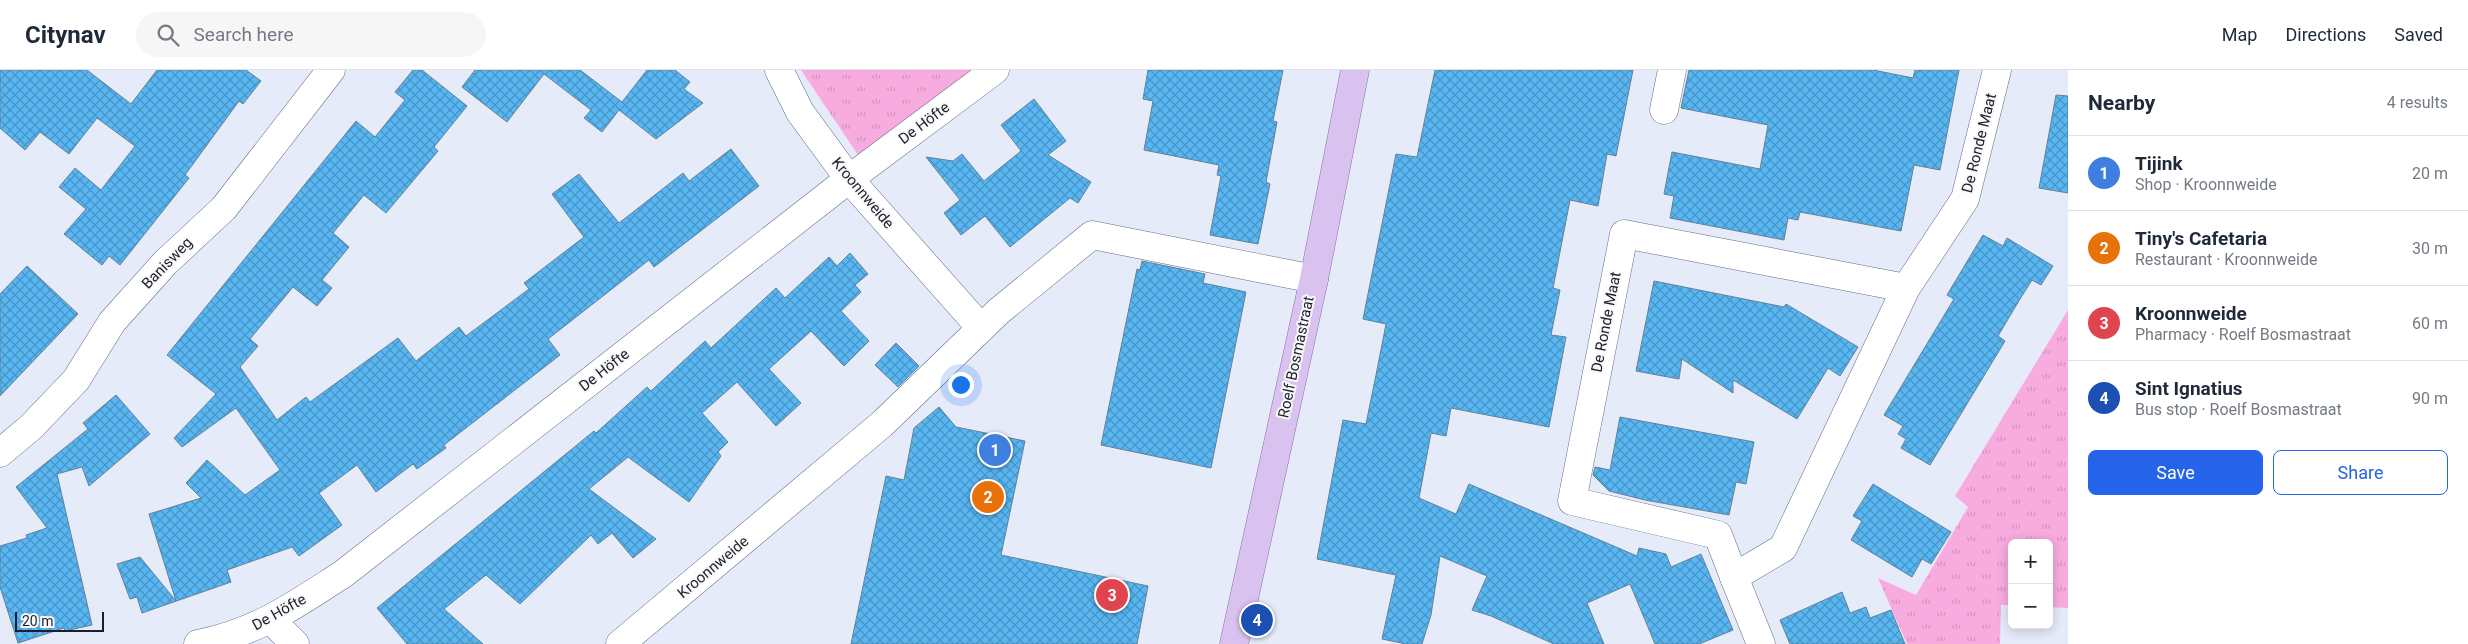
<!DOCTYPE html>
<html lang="en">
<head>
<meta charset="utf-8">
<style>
  :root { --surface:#fff; --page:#f6f6f7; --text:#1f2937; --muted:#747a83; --line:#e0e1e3; --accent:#2563eb }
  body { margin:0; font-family:Roboto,sans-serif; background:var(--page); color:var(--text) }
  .controls { position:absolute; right:15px; bottom:15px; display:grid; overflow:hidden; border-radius:8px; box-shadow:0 2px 12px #0003 }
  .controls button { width:45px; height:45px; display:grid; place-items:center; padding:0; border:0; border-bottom:1px solid var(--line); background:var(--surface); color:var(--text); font:25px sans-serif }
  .scale { position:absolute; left:15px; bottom:12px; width:89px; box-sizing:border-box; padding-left:5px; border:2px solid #1c1f2b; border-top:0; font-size:14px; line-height:18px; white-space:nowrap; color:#1c1f2b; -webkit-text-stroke:4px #f8f8f8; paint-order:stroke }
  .you { position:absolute; left:960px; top:314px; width:18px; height:18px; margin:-12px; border:4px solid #fff; border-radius:50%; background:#1a73e8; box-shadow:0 0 0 8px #1a73e833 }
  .badge { display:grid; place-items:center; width:32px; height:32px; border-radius:50%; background:var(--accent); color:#fff; font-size:16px; font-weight:700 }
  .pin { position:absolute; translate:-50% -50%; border:2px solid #fff; box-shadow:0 1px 5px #0006 }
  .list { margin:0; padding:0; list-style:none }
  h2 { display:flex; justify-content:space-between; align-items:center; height:65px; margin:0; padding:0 20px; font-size:21px }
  h2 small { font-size:16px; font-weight:400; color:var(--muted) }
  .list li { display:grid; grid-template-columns:32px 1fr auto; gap:15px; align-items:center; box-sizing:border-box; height:75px; padding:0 20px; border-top:1px solid var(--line) }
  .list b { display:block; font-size:19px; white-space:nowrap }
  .list p { margin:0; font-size:16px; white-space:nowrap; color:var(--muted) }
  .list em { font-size:16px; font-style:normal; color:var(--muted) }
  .actions { display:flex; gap:10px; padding:15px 20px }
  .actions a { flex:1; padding:11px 0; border:1px solid var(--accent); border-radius:8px; text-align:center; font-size:18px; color:var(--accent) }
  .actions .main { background:var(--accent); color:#fff }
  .icon { flex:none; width:28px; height:28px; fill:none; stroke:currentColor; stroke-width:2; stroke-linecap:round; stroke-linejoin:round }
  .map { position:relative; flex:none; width:2068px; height:574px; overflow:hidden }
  header { display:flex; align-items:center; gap:30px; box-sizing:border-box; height:70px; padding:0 25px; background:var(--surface); border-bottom:1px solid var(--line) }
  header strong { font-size:24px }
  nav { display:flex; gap:28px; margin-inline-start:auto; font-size:18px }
  .search { width:350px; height:45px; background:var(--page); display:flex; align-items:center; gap:12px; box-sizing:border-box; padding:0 18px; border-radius:28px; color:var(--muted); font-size:19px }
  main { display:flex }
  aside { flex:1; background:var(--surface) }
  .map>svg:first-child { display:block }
</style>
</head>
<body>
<header>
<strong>Citynav</strong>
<div class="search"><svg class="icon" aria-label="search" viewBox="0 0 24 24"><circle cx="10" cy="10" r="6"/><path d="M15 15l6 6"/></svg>Search here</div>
<nav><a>Map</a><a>Directions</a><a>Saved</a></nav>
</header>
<main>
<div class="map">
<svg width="2068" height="574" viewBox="0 0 2068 574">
  <defs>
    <pattern id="grass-tufts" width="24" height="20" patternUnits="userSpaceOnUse" patternTransform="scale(1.25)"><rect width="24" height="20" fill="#f8abdf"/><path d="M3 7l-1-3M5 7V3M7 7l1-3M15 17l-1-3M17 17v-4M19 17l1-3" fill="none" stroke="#d493c0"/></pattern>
    <pattern id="building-cross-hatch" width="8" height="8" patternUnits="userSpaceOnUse" patternTransform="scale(1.25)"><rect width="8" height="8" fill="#58b7f3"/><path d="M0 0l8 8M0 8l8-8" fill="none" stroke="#4894c5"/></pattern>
  </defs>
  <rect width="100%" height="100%" fill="#e6ebf9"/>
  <g fill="url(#grass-tufts)">
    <path d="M801 0H984L862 91Z"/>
    <path d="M2068 240V538L2049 537V473H2012V535H2001L2000 574H1907L1878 508 1916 525 1968 437 1955 426Z"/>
  </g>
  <g fill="url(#building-cross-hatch)" stroke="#628197">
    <path d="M0 0H87L131 34 157 0H246L261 11 243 34 239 31 185 105 189 108 120 195 109 186 102 195 64 164 86 139 59 117 75 98 101 120 135 76 97 48 69 84 40 62 25 80 0 58Z"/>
    <path d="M413 0H422L467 36 434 77 438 81 386 143 364 125 333 163 349 177 322 210 332 218 317 236 293 217 250 269 258 276 240 297 277 350 306 327 310 332 398 268 416 291 459 257 466 266 529 219 524 213 584 167 552 124 579 104 619 153 683 103 689 111 731 79 759 116 654 197 649 190 548 269 560 285 444 375 446 378 417 399 413 394 376 422 357 395 319 423 342 455 299 486 292 477 227 500 231 512 142 543 137 527 130 529 117 494 140 487 176 531 149 444 201 428 186 413 207 390 245 425 280 400 236 338 182 377 174 368 216 324 167 285 356 51 375 67 405 30 395 22Z"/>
    <path d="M475 0H580L622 32 647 0H675L690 12 684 19 703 33 656 69 619 40 602 62 584 48 591 40 544 4 507 52 462 17Z"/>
    <path d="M1148 0H1283L1273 51 1277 52 1266 112 1270 114 1258 174 1210 165 1221 106 1217 105 1219 95 1144 80 1153 31 1143 29Z"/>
    <path d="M1435 0H1633L1616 86 1607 84 1598 136 1570 130 1553 218 1560 220 1551 265 1566 267 1549 357 1451 338 1446 366 1431 363 1419 428 1456 444 1469 414 1637 486 1639 478 1666 484 1671 497 1701 484 1733 560 1699 574H1655L1630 514 1587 533 1604 574H1554L1491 546 1472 540 1487 506 1440 486 1431 545 1422 574H1406L1382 569 1396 505 1317 489 1343 350 1366 354 1377 300 1386 254 1363 249 1396 84 1417 87Z"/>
    <path d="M1689 0H1873L1913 8 1915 0H1959L1940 100 1914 95 1901 161 1800 142 1798 150 1788 148 1784 170 1670 148 1674 126 1664 124 1672 82 1760 99 1768 55 1681 38Z"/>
    <path d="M2056 25 2068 26V123L2039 118Z"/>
    <path d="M1034 29 1066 71 1048 85 1091 112 1078 133 1070 128 1010 177 985 146 961 165 944 143 960 130 926 87 953 91 962 84 984 111 1021 81 1001 55Z"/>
    <path d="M1983 165 2003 176 2007 168 2053 196 2041 215 2032 210 2020 229 1998 266 2005 271 1930 395 1901 378 1906 369 1898 364 1903 356 1884 345 1954 229 1947 225Z"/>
    <path d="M850 183 868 204 855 215 861 222 841 241 869 271 844 296 811 261 769 299 801 333 776 356 737 312 702 343 728 372 718 382 721 386 689 432 628 387 589 419 656 469 633 488 612 463 598 474 591 465 520 534 486 505 444 539 483 574H407L377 538 594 361 596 363 647 317 651 321 705 271 711 278 776 218 785 228 829 187 837 196Z"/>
    <path d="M1142 191 1205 204 1203 213 1246 222 1211 398 1101 375 1137 199 1140 200Z"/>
    <path d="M27 196 78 244 0 326V224Z"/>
    <path d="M1654 211 1784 237 1786 234 1858 277 1840 306 1828 298 1797 349 1733 310V323L1682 289 1679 309 1636 301Z"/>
    <path d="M896 273 919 296 898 317 875 295Z"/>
    <path d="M116 325 150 364 89 416 82 397 57 404 92 555 65 561 64 558 18 573 0 517V476L27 468 26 465 47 458 16 417 88 359 83 353Z"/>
    <path d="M939 337 956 357 1025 371 1001 485 1148 516 1137 574H851L886 406 904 410 914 358Z"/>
    <path d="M1620 347 1754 372 1746 414 1736 412 1729 445 1645 430 1609 421 1593 405 1595 397 1610 400Z"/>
    <path d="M1873 414 1951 462 1931 494 1922 489 1912 507 1851 470 1862 451 1853 446Z"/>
    <path d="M1842 522 1850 543 1866 537 1870 548 1891 540 1905 574H1790L1780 550Z"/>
  </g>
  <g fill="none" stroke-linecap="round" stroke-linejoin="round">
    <g stroke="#636b8a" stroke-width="29">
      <g id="minor">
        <path d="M779 0 800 42 849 109 981 258"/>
        <path d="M1664 40 1672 0"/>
        <path d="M1906 218 1624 164 1572 431 1718 465 1734 507 1783 478 1906 218 1965 129 1997 0"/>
        <path d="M0 383 31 357 76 310 112 252 165 193 224 138 331 0"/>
        <path d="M1734 507 1761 574"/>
        <path d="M271 550 295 574"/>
        <path d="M198 574C258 562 293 536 343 504L849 109 995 0"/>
        <path d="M620 574 882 354 999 241 1092 165 1314 209"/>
      </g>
    </g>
    <g stroke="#866fa5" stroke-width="29">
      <path id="major" d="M1234 574 1314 209 1355 0"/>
    </g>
    <use href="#minor" stroke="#fff" stroke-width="28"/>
    <use href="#major" stroke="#d9c2f0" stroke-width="28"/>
  </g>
  <g text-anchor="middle" stroke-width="4" stroke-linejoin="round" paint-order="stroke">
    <g font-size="15" fill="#1c1f2b" stroke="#f8f8f8">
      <text transform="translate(924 53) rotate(-37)" y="5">De Höfte</text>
      <text transform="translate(1979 73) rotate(-76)" y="5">De Ronde Maat</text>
      <text transform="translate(863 123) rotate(50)" y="5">Kroonnweide</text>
      <text transform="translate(167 193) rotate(-46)" y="5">Banisweg</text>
      <text transform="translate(1606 252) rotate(-79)" y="5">De Ronde Maat</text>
      <text transform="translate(1296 287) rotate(-78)" y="5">Roelf Bosmastraat</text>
      <text transform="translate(604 300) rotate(-38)" y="5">De Höfte</text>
      <text transform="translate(713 497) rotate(-40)" y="5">Kroonnweide</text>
      <text transform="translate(279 542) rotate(-29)" y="5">De Höfte</text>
    </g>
  </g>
</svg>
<div class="controls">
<button>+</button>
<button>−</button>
</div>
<div class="scale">20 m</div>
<div class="you"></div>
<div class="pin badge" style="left:995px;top:380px;background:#3f7fe0">1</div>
<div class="pin badge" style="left:988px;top:427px;background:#e8710a">2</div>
<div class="pin badge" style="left:1112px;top:525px;background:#e0444e">3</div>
<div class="pin badge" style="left:1257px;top:550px;background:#1a4fb4">4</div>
</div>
<aside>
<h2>Nearby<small>4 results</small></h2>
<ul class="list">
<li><span class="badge" style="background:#3f7fe0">1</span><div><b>Tijink</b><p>Shop · Kroonnweide</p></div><em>20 m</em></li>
<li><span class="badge" style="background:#e8710a">2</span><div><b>Tiny's Cafetaria</b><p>Restaurant · Kroonnweide</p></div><em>30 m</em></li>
<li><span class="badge" style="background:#e0444e">3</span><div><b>Kroonnweide</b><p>Pharmacy · Roelf Bosmastraat</p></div><em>60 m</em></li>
<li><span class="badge" style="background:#1a4fb4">4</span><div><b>Sint Ignatius</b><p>Bus stop · Roelf Bosmastraat</p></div><em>90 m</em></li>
</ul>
<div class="actions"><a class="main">Save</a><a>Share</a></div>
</aside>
</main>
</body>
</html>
